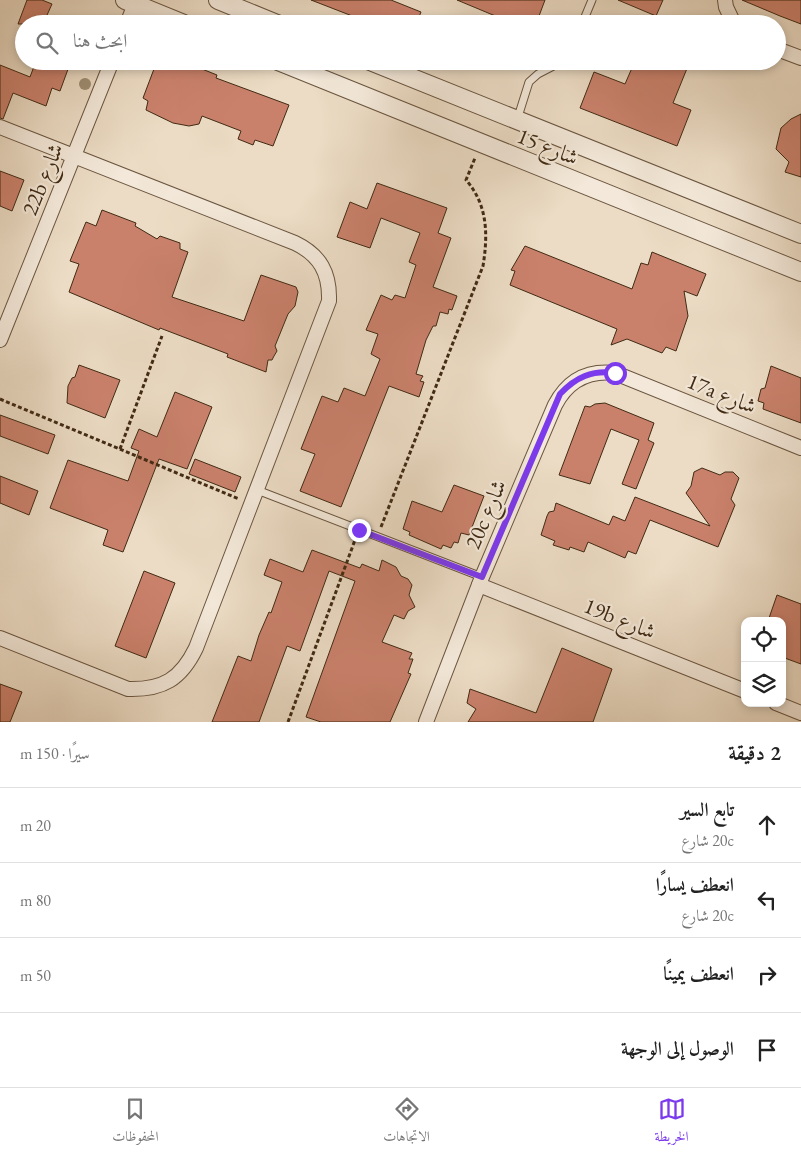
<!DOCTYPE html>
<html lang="ar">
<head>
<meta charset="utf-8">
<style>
  :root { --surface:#fff; --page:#f6f6f6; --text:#222; --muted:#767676; --line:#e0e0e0; --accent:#7c3aed }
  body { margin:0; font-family:"EB Garamond",Amiri,serif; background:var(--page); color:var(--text); direction:rtl }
  .controls { position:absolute; right:15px; bottom:15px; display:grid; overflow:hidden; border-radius:10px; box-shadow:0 2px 8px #0003 }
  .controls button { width:45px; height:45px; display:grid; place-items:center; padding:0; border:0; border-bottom:1px solid var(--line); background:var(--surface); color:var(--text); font:25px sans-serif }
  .stop { position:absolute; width:15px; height:15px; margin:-11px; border:4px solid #7c3aed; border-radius:50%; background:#fff }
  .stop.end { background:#7c3aed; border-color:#fff; box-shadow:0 1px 5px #0008 }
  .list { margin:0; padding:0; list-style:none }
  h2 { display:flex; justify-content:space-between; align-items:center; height:65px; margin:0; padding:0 20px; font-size:21px }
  h2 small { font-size:16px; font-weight:400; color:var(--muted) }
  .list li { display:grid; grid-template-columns:32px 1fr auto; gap:15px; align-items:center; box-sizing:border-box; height:75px; padding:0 20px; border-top:1px solid var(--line) }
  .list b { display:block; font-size:19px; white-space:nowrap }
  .list p { margin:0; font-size:16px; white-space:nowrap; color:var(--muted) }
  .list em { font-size:16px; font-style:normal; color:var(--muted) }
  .icon { flex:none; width:28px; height:28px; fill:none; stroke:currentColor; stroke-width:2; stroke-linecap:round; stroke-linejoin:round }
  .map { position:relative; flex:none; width:801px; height:722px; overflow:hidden; direction:ltr }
  .search { position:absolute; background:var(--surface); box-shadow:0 2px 8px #0003; left:15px; right:15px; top:15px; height:55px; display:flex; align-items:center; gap:12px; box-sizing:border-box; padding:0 18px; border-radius:28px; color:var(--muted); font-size:19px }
  .sheet { height:365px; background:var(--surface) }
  nav { display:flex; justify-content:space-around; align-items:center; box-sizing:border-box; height:70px; border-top:1px solid var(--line); background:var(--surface); font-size:14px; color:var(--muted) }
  nav a { display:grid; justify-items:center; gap:2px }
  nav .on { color:var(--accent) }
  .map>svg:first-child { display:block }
</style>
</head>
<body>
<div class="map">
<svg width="801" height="722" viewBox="0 0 801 722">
  <rect width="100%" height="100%" fill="#ecdcc5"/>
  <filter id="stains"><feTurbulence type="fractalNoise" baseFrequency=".004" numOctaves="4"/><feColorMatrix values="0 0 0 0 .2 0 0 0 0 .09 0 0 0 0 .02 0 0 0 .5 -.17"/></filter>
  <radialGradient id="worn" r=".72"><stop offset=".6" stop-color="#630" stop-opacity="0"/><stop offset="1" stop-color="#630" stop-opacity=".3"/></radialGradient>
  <g fill="#ca816c" stroke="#402a13">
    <path d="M27 0H42L52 4 43 24H18Z"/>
    <path d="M311 0H391L421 12 416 24H358L360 19Z"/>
    <path d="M457 0H545L536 24H503L505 20Z"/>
    <path d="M618 0H663L656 16Z"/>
    <path d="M742 0H801V24L780 16Z"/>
    <path d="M36 61H71L60 91 52 88 46 106 13 93 3 119 0 118V65L30 77Z"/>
    <path d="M157 61H182L217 75 216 78 289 105 273 146 255 140 253 145 238 139 241 131 202 116 199 124 189 126 173 123 146 110 148 101 143 98Z"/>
    <path d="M635 61H690L673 103 691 110 677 146 580 108 594 72 625 84Z"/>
    <path d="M801 114V177L785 172 789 162 776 149 781 128 791 119Z"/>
    <path d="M0 171 24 180 12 211 0 206Z"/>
    <path d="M377 183 447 208 438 233 451 238 433 287 457 296 452 310 449 309 448 314 440 312 436 326H433L426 340 416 374 423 376 420 381 424 382 419 397 389 386 341 507 300 491 315 454 301 449 322 396 338 402 344 388 365 396 380 359 371 354 378 334 366 330 381 295 392 300 395 295 405 298 416 265 409 262 420 233 381 218 370 248 337 237 350 202 367 209Z"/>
    <path d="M102 210 136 223 135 226 157 239 160 236 180 243V249L188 252 172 297 244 321 261 275 296 287 298 292 295 306 288 314 275 346 277 351 274 356 272 360H268L266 372 227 357 228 354 160 328 159 330 69 292 79 264 70 261 86 222 96 226Z"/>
    <path d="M525 246 632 289 641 263 648 265 652 252 706 274 697 296 684 291 688 316 676 351 666 347 662 353 627 339 611 345 617 329 510 285 515 271 511 270Z"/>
    <path d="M79 365 120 380 105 418 67 403 68 386 72 378 75 377Z"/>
    <path d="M771 366 801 378V423L763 409 764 403 758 401 761 389 765 388Z"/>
    <path d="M175 392 212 407 187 469 159 459 123 552 103 545 108 530 50 508 68 460 128 481 139 451 131 448 139 429 157 437Z"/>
    <path d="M605 403 654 423 648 440 654 443 636 489 622 484 639 440 611 429 590 484 559 475 585 406 590 407 595 404Z"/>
    <path d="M0 415 55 435 48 454 0 436Z"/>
    <path d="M195 459 241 477 235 492 189 474Z"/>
    <path d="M702 468 720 475 725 472H733L739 478 731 499 735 505 718 547 650 520 636 554 628 551 625 558 588 542 584 552 570 547 569 550 553 545 555 541 541 535 547 516 549 512 554 511 556 503 609 525 613 516 625 521 635 497 710 526 686 493 691 486 694 472Z"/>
    <path d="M0 476 38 491 29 515 0 503Z"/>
    <path d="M454 485 484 496 469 535 461 533 458 543 454 542 451 548 443 545 441 549 409 535 410 532 403 529 412 501 442 512Z"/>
    <path d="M312 550 360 568 362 564 379 571 382 560 396 567 401 576 408 579 412 585 409 595 415 607 408 611 404 619 394 615 382 642 412 653 409 659H413L408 673 411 674 390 722H321L306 717 355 581 329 571 300 651 287 646 259 722H212L238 656 251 661 259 635 269 612 271 613 282 582 264 575 270 559 303 572Z"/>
    <path d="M144 571 175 583 146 658 115 646Z"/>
    <path d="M777 595 801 604V664L782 657V621H768Z"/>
    <path d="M562 648 612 669 593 722H468L476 709 467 703 470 689 536 713Z"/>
    <path d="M0 684 22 692 10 722H0Z"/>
  </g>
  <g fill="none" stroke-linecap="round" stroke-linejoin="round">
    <g stroke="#6b5640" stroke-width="9">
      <g id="service">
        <path d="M582 24 592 0"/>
        <path d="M517 120 529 82 538 74 563 61"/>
        <path d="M257 490 482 577"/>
      </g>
    </g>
    <g stroke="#6b5640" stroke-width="16">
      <g id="minor">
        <path d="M725 0 726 7 734 24"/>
        <path d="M127 24 135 4"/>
        <path d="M777 49 801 58"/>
        <path d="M0 127 295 243C320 255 330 273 329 301L196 648C181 679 163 690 128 689L0 638"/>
        <path d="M0 340 112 61"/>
        <path d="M479 585 745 691"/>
        <path d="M776 703 801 713"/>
        <path d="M426 722 482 577 555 405C568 380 588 370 615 373L801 448"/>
      </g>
    </g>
    <g stroke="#6b5640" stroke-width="20">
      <g id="tertiary">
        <path d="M125 0 184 24"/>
        <path d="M218 0 277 24"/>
        <path d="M278 61 801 272"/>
        <path d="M370 61 801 234"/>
      </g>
    </g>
    <g stroke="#402a13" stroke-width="3" stroke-dasharray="4 2.5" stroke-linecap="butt">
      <path d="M0 399 239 499"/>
      <path d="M120 449 162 336"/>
      <path d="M381 527 483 266C488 235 488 205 466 180L475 158"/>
      <path d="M288 722 355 540"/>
    </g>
    <use href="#service" stroke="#f3e8d9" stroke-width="7"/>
    <use href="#minor" stroke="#f3e8d9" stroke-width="14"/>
    <use href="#tertiary" stroke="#f3e8d9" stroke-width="18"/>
  </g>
  <circle fill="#9e8e74" cx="85" cy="84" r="6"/>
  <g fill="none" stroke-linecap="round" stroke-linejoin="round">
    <path stroke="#7c3aed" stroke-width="6" d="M359 530 482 577 560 394C576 377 592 370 615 373"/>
  </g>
  <g text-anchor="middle" stroke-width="4.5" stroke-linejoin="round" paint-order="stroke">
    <g font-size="22" fill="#402a13" stroke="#f3e8d9">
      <text transform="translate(548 146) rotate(22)" y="8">شارع 15</text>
      <text transform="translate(42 179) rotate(-68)" y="8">22b شارع</text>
      <text transform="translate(722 393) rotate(22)" y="8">17a شارع</text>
      <text transform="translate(485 514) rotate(-67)" y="8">20c شارع</text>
      <text transform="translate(620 618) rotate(22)" y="8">19b شارع</text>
    </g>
  </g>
  <rect width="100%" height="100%" filter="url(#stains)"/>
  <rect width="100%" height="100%" fill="url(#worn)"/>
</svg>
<div class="controls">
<button><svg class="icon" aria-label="locate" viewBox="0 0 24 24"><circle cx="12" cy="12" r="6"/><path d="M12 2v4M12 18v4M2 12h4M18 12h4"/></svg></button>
<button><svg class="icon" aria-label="layers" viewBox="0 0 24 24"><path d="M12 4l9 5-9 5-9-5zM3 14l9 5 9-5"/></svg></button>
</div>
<div class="stop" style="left:615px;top:373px"></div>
<div class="stop end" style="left:359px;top:530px"></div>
<div class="search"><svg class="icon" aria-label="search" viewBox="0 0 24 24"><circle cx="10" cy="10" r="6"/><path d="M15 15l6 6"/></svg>ابحث هنا</div>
</div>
<section class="sheet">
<h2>2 دقيقة<small>سيرًا · 150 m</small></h2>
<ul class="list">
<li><svg class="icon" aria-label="ahead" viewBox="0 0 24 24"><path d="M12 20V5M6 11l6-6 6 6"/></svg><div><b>تابع السير</b><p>20c شارع</p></div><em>20 m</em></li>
<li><svg class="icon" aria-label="left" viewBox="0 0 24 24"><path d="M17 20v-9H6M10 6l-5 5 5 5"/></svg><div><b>انعطف يسارًا</b><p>20c شارع</p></div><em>80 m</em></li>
<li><svg class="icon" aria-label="right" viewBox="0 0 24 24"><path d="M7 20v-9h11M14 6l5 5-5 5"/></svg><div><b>انعطف يمينًا</b></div><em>50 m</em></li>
<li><svg class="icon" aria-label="arrive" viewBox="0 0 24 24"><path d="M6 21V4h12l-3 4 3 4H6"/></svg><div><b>الوصول إلى الوجهة</b></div></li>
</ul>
</section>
<nav>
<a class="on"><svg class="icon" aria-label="map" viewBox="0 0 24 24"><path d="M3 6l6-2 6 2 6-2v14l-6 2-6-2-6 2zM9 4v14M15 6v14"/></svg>الخريطة</a>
<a><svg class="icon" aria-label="directions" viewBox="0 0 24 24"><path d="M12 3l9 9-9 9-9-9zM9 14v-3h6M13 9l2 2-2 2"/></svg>الاتجاهات</a>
<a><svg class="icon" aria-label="saved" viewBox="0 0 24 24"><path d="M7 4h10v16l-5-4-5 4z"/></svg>المحفوظات</a>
</nav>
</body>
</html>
